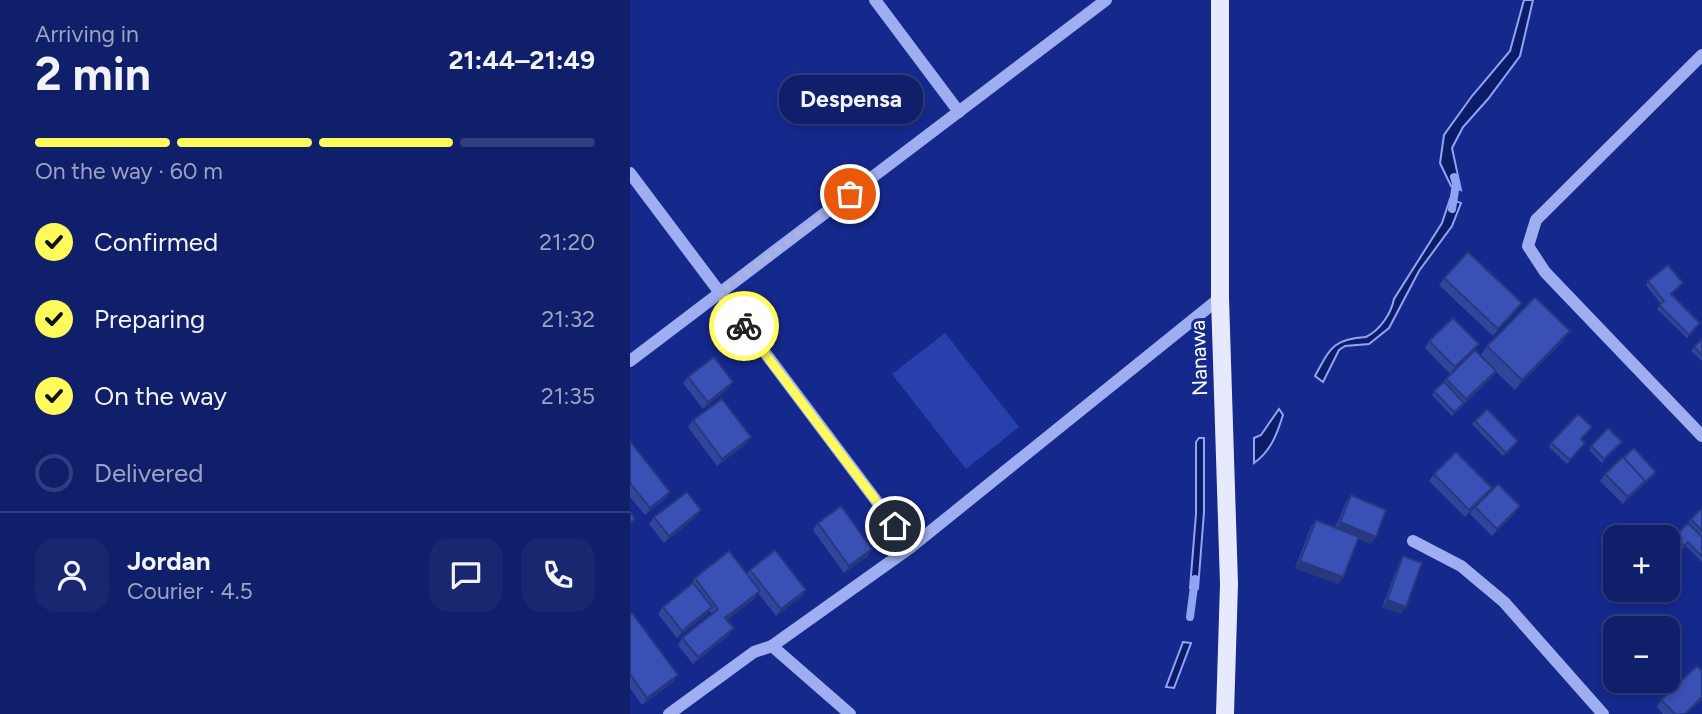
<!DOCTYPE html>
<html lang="en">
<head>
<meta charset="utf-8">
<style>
  :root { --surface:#101f6a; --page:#192770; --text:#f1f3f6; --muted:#9ca2c1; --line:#303d7e; --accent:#fffb5d }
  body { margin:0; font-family:Figtree,sans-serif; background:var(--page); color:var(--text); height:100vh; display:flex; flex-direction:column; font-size:26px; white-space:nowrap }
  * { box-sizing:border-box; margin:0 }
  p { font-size:23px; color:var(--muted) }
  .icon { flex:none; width:38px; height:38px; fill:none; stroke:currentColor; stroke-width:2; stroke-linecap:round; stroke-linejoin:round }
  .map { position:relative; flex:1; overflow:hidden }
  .side { display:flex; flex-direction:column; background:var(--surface); width:630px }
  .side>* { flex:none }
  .buttons { position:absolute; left:973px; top:525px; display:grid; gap:14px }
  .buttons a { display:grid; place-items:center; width:77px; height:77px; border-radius:14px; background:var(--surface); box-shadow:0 4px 10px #0003,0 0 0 2px var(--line); font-size:35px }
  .pin { position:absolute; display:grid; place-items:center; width:60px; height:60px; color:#fff; margin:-30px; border:4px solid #fff; border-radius:50%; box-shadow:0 2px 7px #0007 }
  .courier { position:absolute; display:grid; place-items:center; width:70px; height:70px; margin:-35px; border:5px solid #fffb5d; border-radius:50%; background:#fff; color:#222; box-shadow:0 2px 9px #0007 }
  .bubble { position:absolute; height:49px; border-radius:21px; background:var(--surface); box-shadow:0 4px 10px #0003,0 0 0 2px var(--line); font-size:23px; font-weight:700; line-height:49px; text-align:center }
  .summary em { font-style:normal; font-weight:700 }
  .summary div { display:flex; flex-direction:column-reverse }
  .summary { display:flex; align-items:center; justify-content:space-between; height:119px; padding:0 35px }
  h1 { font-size:46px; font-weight:700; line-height:52px }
  .bar { display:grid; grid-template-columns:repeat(4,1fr); gap:10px 7px; align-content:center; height:84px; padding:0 35px }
  .bar i { height:9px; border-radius:5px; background:var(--line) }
  .bar .selected { background:var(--accent) }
  .bar p { grid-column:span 4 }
  .line { display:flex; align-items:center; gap:18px; padding:0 35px; border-top:2px solid var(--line) }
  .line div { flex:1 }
  .round { display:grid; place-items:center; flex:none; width:74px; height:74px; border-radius:21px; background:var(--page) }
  ol { padding:0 35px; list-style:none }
  li { display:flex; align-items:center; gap:21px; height:77px }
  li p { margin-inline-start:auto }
  li .icon { padding:7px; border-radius:50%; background:var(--accent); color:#111; stroke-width:4 }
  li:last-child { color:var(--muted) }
  li i { width:38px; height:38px; border:4px solid var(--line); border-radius:50% }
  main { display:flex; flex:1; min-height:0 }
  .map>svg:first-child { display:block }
</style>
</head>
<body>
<main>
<section class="side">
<div class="summary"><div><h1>2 min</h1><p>Arriving in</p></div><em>21:44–21:49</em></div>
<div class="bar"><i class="selected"></i><i class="selected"></i><i class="selected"></i><i></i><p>On the way · 60 m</p></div>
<ol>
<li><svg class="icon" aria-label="check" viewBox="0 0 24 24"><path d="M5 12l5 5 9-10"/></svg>Confirmed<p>21:20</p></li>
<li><svg class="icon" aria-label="check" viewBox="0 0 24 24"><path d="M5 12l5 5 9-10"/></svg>Preparing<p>21:32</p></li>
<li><svg class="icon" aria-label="check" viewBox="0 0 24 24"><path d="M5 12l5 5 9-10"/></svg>On the way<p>21:35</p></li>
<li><i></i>Delivered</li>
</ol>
<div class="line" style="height:126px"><a class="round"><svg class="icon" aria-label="person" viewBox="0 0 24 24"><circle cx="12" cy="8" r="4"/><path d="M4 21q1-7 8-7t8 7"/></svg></a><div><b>Jordan</b><p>Courier · 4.5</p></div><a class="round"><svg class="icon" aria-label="chat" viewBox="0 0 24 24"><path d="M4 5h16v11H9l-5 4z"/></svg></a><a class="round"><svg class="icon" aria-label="phone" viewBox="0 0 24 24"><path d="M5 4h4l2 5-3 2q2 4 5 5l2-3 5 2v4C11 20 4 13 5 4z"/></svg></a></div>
</section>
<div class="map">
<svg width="1072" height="714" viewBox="0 0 1072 714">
  <rect width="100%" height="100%" fill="#15298d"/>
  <!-- pitch -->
  <polygon fill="#2740ac" points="315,333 389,427 336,469 262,374"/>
  <!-- water -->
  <g fill="#0d1c69" stroke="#90a4f3" stroke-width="2">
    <polygon points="894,0 903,0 890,56 858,99 833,127 822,148 831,190 821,186 810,163 814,135 842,96 880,51"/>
    <path d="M820 199 831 203 822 226 789 271 759 328 739 344 715 346 709 350 693 382 685 376C700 349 702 339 736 337 750 330 761 314 764 299L812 223Z"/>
    <path d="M649 409 653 415C647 434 641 451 624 463V438L631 435Z"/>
    <polygon points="569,438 574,438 574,512 568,589 560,588 566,514 566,442"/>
    <polygon points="553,642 561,643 544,688 536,687"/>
  </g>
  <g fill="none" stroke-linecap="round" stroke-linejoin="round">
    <!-- stream -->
    <g stroke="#90a4f3" stroke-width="8">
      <polyline points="822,209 826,184 824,177"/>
      <polyline points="560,617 565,579"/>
    </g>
    <!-- minor -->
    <g stroke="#9eaef0" stroke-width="12">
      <polyline points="245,0 329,112"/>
      <polyline points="1072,55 906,220 898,246 915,272 1072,436"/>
      <polyline points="0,173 281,547"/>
      <polyline points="0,361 476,0"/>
      <polyline points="783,541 831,566 874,602 973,714"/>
      <polyline points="142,646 220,714"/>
      <polyline points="39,714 124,652 142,646 281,547 590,298"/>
    </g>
    <!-- major -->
    <polyline stroke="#e7eaff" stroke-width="18" points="590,0 590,298 599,584 595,714"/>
  </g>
  <!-- wall -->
  <g fill="#31459b">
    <polygon points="814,278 892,303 887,310 863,336 809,285"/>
    <polygon points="1018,281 1053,283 1042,294 1070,323 1057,338 1027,309 1031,304 1016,285"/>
    <polygon points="1072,339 1072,361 1061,351"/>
    <polygon points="799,341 849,344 844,351 820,374 795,348"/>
    <polygon points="933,341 885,390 866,372 861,378 822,416 802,395 816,379 850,356 857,346"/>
    <polygon points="58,377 98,389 73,409 53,383"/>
    <polygon points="63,420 121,437 116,444 87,466 58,427"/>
    <polygon points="845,421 888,441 873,456 842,424"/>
    <polygon points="962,427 951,439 955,443 937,464 919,447 921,443"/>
    <polygon points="0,441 40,492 35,499 15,515 0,497"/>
    <polygon points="989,445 972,463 959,450 961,446"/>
    <polygon points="993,458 1026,472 993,504 970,481 975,474"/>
    <polygon points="804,474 862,488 857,495 835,517 799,481"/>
    <polygon points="721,495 741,544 729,539 713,577 708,584 665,568 681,527 686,520 705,528 716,502"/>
    <polygon points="890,506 885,513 862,536 840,514 845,507"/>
    <polygon points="1072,508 1072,562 1056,546 1052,549 1042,539"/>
    <polygon points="24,517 66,517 34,543 19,524"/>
    <polygon points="188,523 242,549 238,556 214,573 183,530"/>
    <polygon points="773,556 771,614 752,607 769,563"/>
    <polygon points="120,570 176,590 171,597 146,616 128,593 125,598 97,620 99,635 63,664 48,645 52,638 82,614 79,611 77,614 47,638 28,614 33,607 60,585 65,578 117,574"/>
    <polygon points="0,615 43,682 12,705 0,688"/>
    <polygon points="1031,700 1057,714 1033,714 1027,707"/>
  </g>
  <!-- shaded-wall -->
  <g fill="#28387e">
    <polygon points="892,303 887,310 863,336 868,329"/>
    <polygon points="940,331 933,341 885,390 892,380"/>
    <polygon points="849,344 844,351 820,374 825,367"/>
    <polygon points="866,371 861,378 832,406 836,399"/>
    <polygon points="103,382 98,389 73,409 78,402"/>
    <polygon points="121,437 116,444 87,466 92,459"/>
    <polygon points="1026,472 1024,476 993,504 998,497"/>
    <polygon points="862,488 857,495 835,517 839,510"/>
    <polygon points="40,492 35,499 15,515 20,508"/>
    <polygon points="890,506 885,513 862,536 867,529"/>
    <polygon points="71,510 66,517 34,543 39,536"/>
    <polygon points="710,522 746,537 741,544 705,529"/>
    <polygon points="242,549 238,556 214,573 219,566"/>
    <polygon points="670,561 713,577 708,584 665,568"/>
    <polygon points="176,590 171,597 146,616 151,609"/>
    <polygon points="130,591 125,598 90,625 95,618"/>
    <polygon points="757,600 776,607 771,614 752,607"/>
    <polygon points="82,607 77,614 47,638 52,631"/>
    <polygon points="104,628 99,635 63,664 68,657"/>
    <polygon points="48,675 43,682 12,705 17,698"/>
    <polygon points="1072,697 1072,700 1057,714 1055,714"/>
  </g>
  <!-- building -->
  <g fill="#3950b4" stroke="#28387e" stroke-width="2">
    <polygon points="838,252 892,303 868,329 814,278"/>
    <polygon points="1038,265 1053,283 1041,294 1070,323 1059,335 1029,305 1034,301 1018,281"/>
    <polygon points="905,297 940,331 892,380 857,346"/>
    <polygon points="823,318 849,344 825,367 799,341"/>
    <polygon points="1072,339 1072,355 1064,347"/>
    <polygon points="845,350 866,371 836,399 816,379"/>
    <polygon points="84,357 103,382 78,402 58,377"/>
    <polygon points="814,382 834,403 824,412 804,391"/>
    <polygon points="92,399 121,437 92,459 63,420"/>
    <polygon points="857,409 888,441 876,453 845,421"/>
    <polygon points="948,414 962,427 951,439 955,443 940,460 921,443"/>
    <polygon points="978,428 992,442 974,459 961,446"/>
    <polygon points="0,441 40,492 20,508 0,483"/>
    <polygon points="1004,448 1026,472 1013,484 1015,481 993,458"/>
    <polygon points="826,452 862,488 839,510 804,474"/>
    <polygon points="993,457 1015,481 998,497 975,474"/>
    <polygon points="868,484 890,506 867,529 845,507"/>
    <polygon points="57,492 71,510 39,536 24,517"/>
    <polygon points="721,495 756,510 746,537 710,522"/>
    <polygon points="211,506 242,549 219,566 188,523"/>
    <polygon points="1072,508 1072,531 1061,519"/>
    <polygon points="0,512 5,519 0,523"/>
    <polygon points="686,520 729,537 713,577 670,561"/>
    <polygon points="1058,523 1072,537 1072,557 1058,542 1054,546 1045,536"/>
    <polygon points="145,550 176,590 151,609 120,570"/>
    <polygon points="99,551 130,591 95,618 104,628 68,657 52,638 88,609 65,578"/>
    <polygon points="773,556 792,563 776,607 757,600"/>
    <polygon points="63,583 82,607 52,631 33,607"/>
    <polygon points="2,613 48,675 17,698 0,674 0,615"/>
    <polygon points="1067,666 1072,671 1072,697 1055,714 1045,714 1031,700"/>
  </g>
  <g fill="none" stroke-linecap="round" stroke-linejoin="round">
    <!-- done -->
    <polyline stroke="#adb4d7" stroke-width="7" stroke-dasharray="0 12.6" points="114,326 90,293 220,194"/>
    <!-- route -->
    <polyline stroke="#fffb5d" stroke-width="9" points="114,326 265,526"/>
  </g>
  <g text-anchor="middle" stroke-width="6" stroke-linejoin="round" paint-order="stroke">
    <!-- street labels -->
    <g font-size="21" fill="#fff" stroke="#15298d">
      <text transform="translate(569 358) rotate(-92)" y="7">Nanawa</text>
    </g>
  </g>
</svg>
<div class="buttons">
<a>+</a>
<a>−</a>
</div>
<div class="pin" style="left:220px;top:194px;background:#ea580c"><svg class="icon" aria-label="bag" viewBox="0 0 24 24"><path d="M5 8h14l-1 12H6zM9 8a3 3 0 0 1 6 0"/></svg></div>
<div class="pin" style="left:265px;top:526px;background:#1f2937"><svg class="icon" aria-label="home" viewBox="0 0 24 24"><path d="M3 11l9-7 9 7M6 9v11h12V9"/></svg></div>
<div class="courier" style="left:114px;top:326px"><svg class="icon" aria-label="bike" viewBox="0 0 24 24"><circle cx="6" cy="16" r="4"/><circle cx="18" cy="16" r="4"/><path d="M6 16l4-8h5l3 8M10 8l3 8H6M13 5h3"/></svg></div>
<div class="bubble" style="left:149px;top:75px;width:144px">Despensa</div>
</div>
</main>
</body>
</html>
